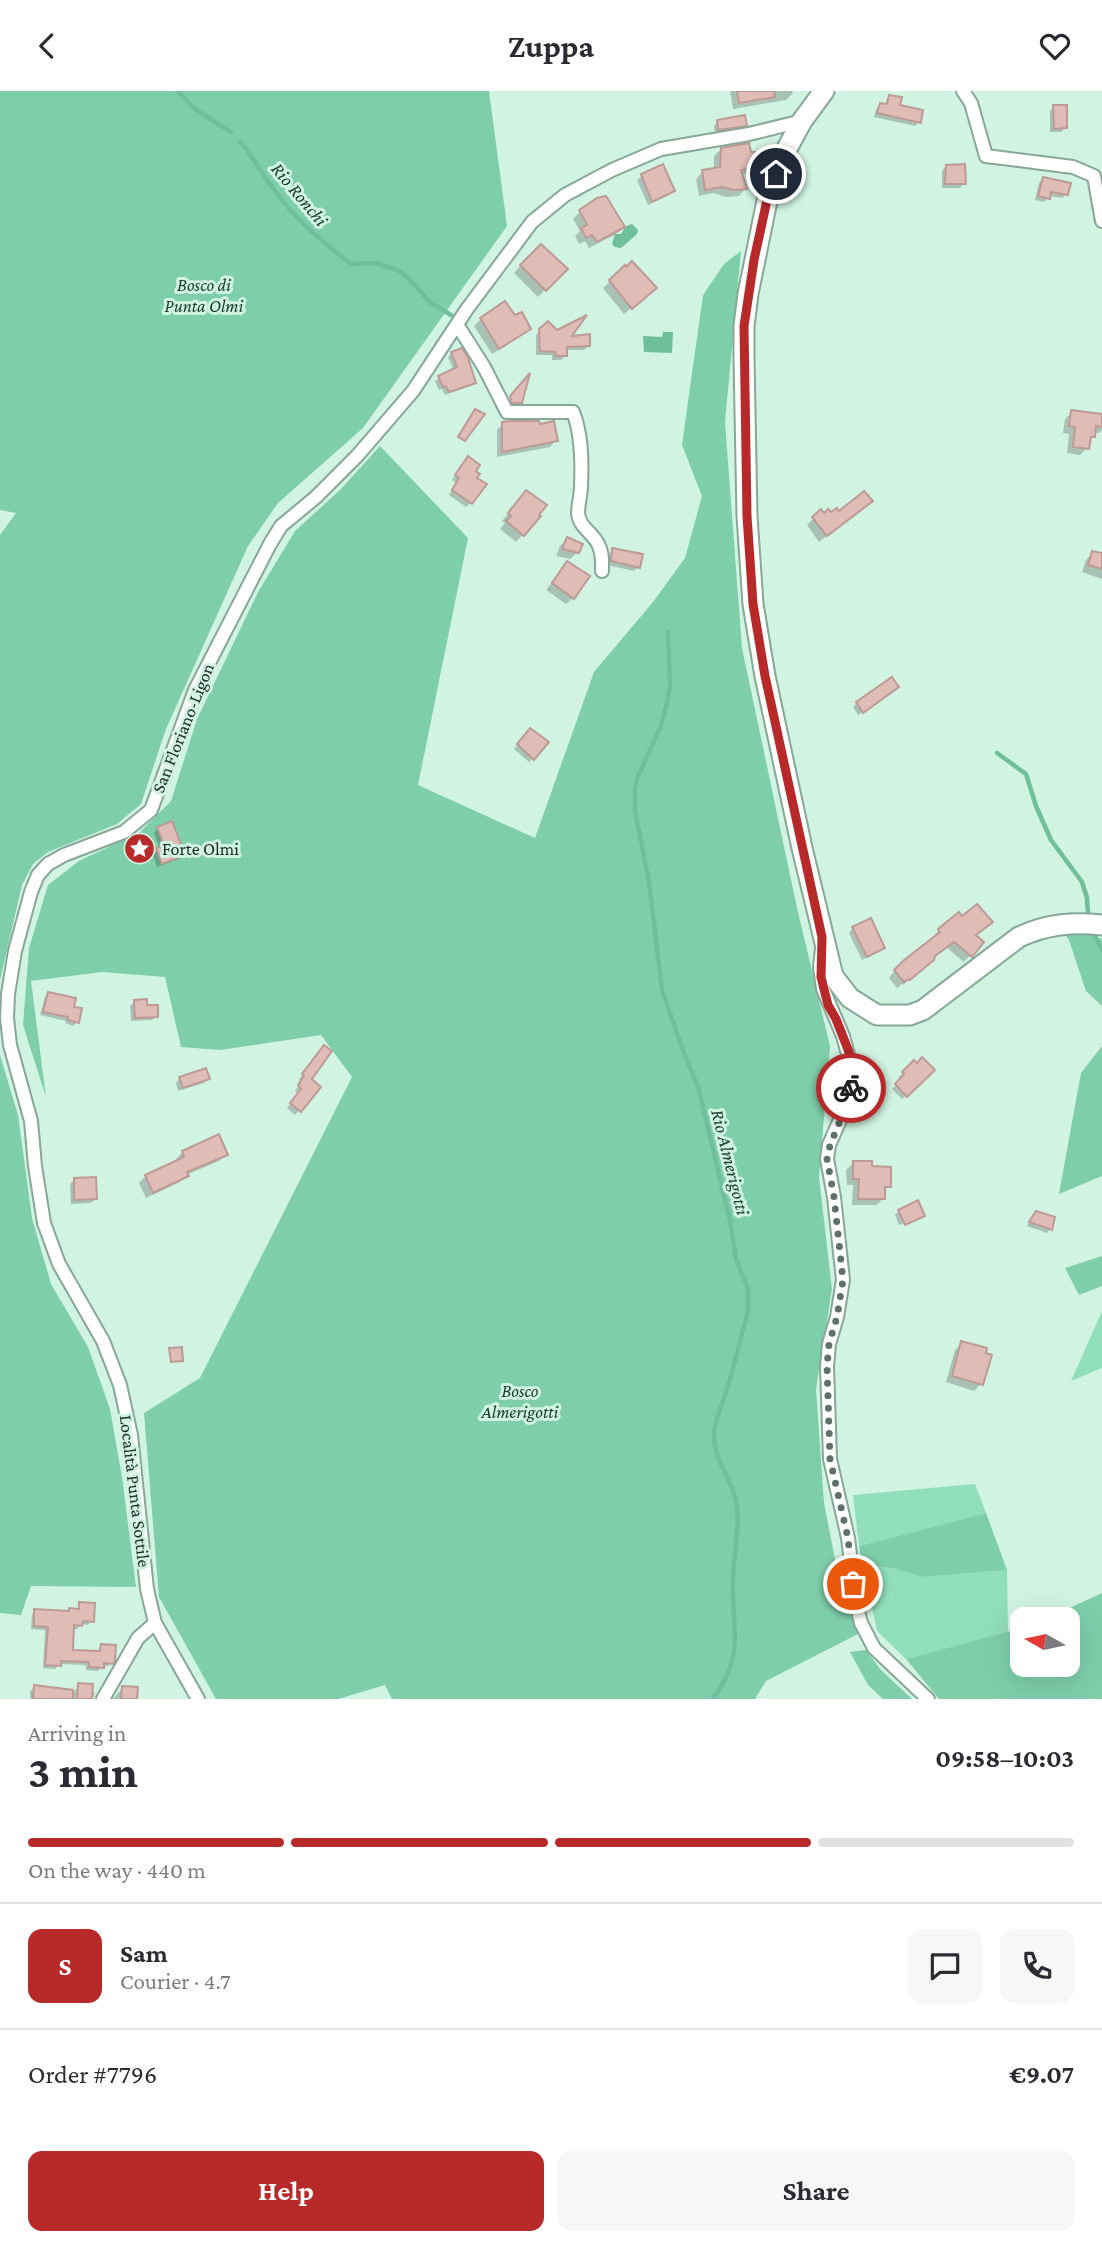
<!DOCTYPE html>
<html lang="en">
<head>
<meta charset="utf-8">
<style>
  :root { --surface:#fff; --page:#f7f7f7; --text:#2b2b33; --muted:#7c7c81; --line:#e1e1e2; --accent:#b82929 }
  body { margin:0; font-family:"Crimson Pro",serif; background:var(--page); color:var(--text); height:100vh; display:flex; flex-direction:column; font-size:26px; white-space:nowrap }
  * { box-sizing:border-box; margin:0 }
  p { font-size:23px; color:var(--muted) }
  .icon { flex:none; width:38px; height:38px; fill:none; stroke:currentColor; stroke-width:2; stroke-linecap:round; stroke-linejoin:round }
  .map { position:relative; height:1608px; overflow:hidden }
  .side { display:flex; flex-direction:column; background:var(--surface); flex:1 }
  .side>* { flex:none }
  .needle { width:46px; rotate:279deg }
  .buttons { position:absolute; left:1010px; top:1516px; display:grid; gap:14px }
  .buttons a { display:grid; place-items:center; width:70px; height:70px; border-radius:14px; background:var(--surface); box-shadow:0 7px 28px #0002; font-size:35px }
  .pin { position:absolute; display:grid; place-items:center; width:60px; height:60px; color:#fff; margin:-30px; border:4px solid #fff; border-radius:50%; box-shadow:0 2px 7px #0007 }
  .courier { position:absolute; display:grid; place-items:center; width:70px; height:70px; margin:-35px; border:5px solid #b82929; border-radius:50%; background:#fff; color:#222; box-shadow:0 2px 9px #0007 }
  .headline em { font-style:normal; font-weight:700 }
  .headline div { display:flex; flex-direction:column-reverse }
  .headline { display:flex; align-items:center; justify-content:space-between; height:119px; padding:0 28px }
  h1 { font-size:46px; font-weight:700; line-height:52px }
  .bar { display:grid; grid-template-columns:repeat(4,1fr); gap:10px 7px; align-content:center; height:84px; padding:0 28px }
  .bar i { height:9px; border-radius:5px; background:var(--line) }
  .bar .active { background:var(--accent) }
  .bar p { grid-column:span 4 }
  .line { display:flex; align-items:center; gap:18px; padding:0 28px; border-top:2px solid var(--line) }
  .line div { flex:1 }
  .round { display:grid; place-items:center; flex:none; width:74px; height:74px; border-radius:14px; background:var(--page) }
  .primary-button { display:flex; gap:14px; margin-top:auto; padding:14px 28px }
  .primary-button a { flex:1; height:80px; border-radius:14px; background:var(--accent); color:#fff; font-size:28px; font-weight:700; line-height:80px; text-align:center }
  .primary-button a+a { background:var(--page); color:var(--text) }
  header { display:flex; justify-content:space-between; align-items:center; height:91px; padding:0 28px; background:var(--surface); font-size:32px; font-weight:700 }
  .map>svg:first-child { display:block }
</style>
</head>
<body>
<header><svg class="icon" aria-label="back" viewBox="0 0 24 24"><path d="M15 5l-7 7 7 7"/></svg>Zuppa<svg class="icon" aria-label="heart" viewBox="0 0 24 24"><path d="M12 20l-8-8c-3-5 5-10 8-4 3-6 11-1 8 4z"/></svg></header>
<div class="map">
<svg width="1102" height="1608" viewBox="0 0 1102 1608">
  <rect width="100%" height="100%" fill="#d1f3e2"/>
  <!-- green -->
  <g fill="#91debb">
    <polygon points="1102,1220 1102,1277 1071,1290"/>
    <polygon points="975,1393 986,1422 859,1455 853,1404"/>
    <polygon points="862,1473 896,1478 922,1486 1007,1479 1008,1541 906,1568 877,1540"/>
  </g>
  <!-- forest -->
  <g fill="#7eceaa">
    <polygon points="0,0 489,0 507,135 363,337 278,412 248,455 166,638 141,713 117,733 48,761 33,773 22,794 0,889 0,444 16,422 0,419"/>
    <polygon points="741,160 725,331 742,557 797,817 830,955 819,1086 832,1198 816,1298 824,1412 842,1504 858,1543 766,1590 755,1608 392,1608 385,1594 338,1608 216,1608 159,1506 144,1322 200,1287 352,986 321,944 220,959 181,956 165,886 102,881 31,890 46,1006 23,934 29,857 48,794 79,770 140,741 171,710 197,628 258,501 295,440 341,398 380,355 468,447 418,694 535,747 594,581 653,511 685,467 702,405 682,354 703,204 724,173"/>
    <polygon points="1064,842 1088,843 1102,848 1102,915 1086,900 1069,849"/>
    <polygon points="1102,955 1102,1085 1059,1103 1081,982"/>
    <polygon points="0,964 18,1024 32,1127 51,1193 88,1256 110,1318 122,1386 136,1496 31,1495 21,1524 0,1522"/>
    <polygon points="1102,1165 1102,1195 1079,1204 1065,1177"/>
    <polygon points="986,1422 1007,1479 922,1486 896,1478 862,1473 859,1455"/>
    <polygon points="1102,1502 1102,1608 939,1608 906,1568 1022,1537 1022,1573 1068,1573 1068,1528 1046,1528"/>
    <polygon points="866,1559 880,1578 912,1608 883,1608 868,1594 850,1561"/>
  </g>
  <!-- water -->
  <g fill="#6fbf9b">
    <polygon points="632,133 638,139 637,143 621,157 615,156 612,153 615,143 621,143 626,135"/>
    <polygon points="663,241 673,241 672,262 644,261 643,245 662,246"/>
  </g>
  <!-- shadow -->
  <g fill="#0003">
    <polygon points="730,0 792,0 793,2 786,9 733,18"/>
    <polygon points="889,6 898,15 919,31 915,35 874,26 876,18 881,14 884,14"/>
    <polygon points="1054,16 1065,37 1061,41 1050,41 1050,20"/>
    <polygon points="718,31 745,34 740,38 715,43 714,35"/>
    <polygon points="721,58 755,75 748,82 741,84 745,98 739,105 726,106 713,102 699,105 696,88 703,81 714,79 714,65"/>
    <polygon points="946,75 964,93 960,97 942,97 942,80"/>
    <polygon points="642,85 673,100 669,104 648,114 637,89"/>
    <polygon points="1043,87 1067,103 1062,107 1049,105 1044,111 1035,109 1039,92"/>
    <polygon points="580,121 622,136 616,143 589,157 585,150 579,153 575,145 580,140 573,128"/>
    <polygon points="527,167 565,178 538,206 514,182"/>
    <polygon points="625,177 647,204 624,223 603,197"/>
    <polygon points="515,227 529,237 522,244 492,263 474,235 481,228"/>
    <polygon points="548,232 556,241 588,255 584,259 565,259 566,265 561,269 552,269 552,264 536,264 536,244"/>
    <polygon points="452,262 474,291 470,295 445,304 442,298 439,299 435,290 454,280 448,266"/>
    <polygon points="1072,321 1102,325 1102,339 1099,342 1094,342 1088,351 1087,357 1080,364 1067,362 1069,343 1063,342 1065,328"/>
    <polygon points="503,333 556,349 550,356 497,366 497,339"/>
    <polygon points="464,372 474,380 470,412 466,416 449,404 456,392 452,389"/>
    <polygon points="520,408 539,426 516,451 500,438 505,432 502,430"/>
    <polygon points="864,416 819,451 807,434 814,427"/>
    <polygon points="567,448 578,461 570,468 556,465 560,455"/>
    <polygon points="613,459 638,476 634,480 607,474 609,463"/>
    <polygon points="1093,462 1102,464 1102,488 1082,481 1086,469"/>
    <polygon points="567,472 573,507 566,513 546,499"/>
    <polygon points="893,600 858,624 853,616 857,612"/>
    <polygon points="526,643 533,667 529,671 514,658"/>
    <polygon points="158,737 183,764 179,768 157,776 153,763 160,758 154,742"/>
    <polygon points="962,827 974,845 970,864 964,871 946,856 903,894 902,893 897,897 889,887 896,878 934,848 933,846 939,839"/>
    <polygon points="853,837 883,857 862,869 849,842"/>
    <polygon points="48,903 72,917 77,931 73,935 65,932 66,930 40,924 45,906"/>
    <polygon points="134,911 146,916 157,925 152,929 131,930 130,915"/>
    <polygon points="320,961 310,988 319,996 295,1024 287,1017 298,1003 295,1000 301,991 299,988"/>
    <polygon points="914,972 932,979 902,1008 892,998 902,989 899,986"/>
    <polygon points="180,987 208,988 204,992 178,1000 176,992"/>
    <polygon points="183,1061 226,1063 219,1070 186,1084 180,1091 146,1107 139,1092 146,1085 177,1072 176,1068"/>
    <polygon points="853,1072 870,1077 889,1095 884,1101 883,1107 877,1114 852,1114 853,1094 847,1094 846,1079"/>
    <polygon points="74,1089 95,1108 91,1112 71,1113 70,1093"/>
    <polygon points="899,1120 920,1125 899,1134 895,1124"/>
    <polygon points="1032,1126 1050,1138 1047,1142 1027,1135"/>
    <polygon points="962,1252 981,1293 974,1300 946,1291 955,1259"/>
    <polygon points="80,1512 92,1530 88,1534 81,1533 77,1538 72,1538 71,1560 97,1562 101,1555 112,1571 108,1575 102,1575 98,1580 86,1579 86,1574 59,1573 55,1578 43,1577 45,1539 31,1538 32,1523 35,1520 67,1521 69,1519 76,1520"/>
    <polygon points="79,1594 95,1602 93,1608 30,1608 30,1600 35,1596 74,1601"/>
    <polygon points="123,1597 135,1608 113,1608"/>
  </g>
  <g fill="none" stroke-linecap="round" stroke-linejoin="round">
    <!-- stream -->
    <g stroke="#6fbf9b" stroke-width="4.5">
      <polyline points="178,0 196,19 231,41"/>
      <path d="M240 51C253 64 260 81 272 96 294 127 321 150 351 173L376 172 400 180 410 189 431 212 451 224"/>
      <path d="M668 541 670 595 667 612 661 635 638 685 635 698V720L649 791 662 899 681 954 699 999 730 1130 736 1168 748 1198V1220C741 1246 735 1272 727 1298 723 1312 714 1329 714 1344 713 1368 732 1388 736 1410 741 1435 734 1459 733 1485 730 1537 748 1559 713 1608"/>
      <polyline points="997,662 1026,683 1036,715 1051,749 1082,791 1087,807 1088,823"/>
      <polyline points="1093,842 1102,859"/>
    </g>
  </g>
  <!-- building -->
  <g fill="#e0bcb7" stroke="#bd9a96" stroke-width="2">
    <polygon points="737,0 774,0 775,6 739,12"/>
    <polygon points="889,4 902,6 900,14 923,19 921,32 877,22 880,12 887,13"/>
    <polygon points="1053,14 1067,14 1067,37 1054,38"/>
    <polygon points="745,24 747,35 718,39 717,29"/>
    <polygon points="749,52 751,61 755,61 757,76 741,79 747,98 734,99 721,96 705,99 702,79 720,76 721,57"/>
    <polygon points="663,73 675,100 652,111 641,83"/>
    <polygon points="965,73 966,93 945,93 946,74"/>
    <polygon points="1043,86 1071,92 1068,104 1051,101 1050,108 1038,105"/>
    <polygon points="606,105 625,136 597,151 592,144 586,147 581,137 587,134 579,119 597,107"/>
    <polygon points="541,153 568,178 546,200 520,174"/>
    <polygon points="632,170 657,197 632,218 609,189 625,174 626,176"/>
    <polygon points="505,210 515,224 522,221 531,238 499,258 480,227"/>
    <polygon points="587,224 572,245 590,243 590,255 567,256 567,265 556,265 555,261 540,260 539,238 548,230 557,239"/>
    <polygon points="462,257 468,267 476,292 449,301 446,295 443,296 438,285 457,276 451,261"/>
    <polygon points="530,282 522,312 512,312 510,305"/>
    <polygon points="475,318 485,323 465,350 458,346"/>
    <polygon points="1071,319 1102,323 1102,336 1096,335 1095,346 1091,346 1089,358 1073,356 1075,336 1069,335"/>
    <polygon points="510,330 539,330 540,333 554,330 558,350 502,361 502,331"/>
    <polygon points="468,365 480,374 476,380 480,383 477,387 487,393 472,413 452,399 459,387 455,384"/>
    <polygon points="526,399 547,414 539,424 541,425 524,445 506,430 511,425 508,422"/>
    <polygon points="864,400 873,410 827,445 812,426 821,418 824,422 828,418 831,421 837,417 839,420"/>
    <polygon points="567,446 583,453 579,462 562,458"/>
    <polygon points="612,457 643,463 640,477 611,470"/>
    <polygon points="1092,460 1102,462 1102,478 1088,474"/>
    <polygon points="567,470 590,485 574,508 552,492"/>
    <polygon points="892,586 899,596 863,622 856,611"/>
    <polygon points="530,637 549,651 534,669 517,653"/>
    <polygon points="172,730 185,764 162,773 156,757 164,754 157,736"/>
    <polygon points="977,813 993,831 976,844 984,851 972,866 954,851 935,865 934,869 910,889 909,888 904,891 894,879 903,870 940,841 938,838 959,821 962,825"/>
    <polygon points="871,827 885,857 867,866 852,836"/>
    <polygon points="48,901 76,907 74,916 82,917 79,932 68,929 68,926 43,921"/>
    <polygon points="147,908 147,914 158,914 158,926 135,927 134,909"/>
    <polygon points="324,954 332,960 312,988 321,996 301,1021 290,1012 301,998 298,994 304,985 302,983"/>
    <polygon points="922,966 935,979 907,1006 895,993 904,983 902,981 914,969 917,972"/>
    <polygon points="206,977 210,988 183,997 179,986"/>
    <polygon points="219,1043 228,1064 187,1081 189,1085 153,1102 145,1084 184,1066 182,1060"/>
    <polygon points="853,1070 872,1070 872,1075 891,1076 891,1096 885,1096 885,1108 858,1108 859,1088 853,1088"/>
    <polygon points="96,1086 97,1108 74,1109 74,1087"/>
    <polygon points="918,1109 925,1125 905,1134 898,1119"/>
    <polygon points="1036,1120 1055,1126 1052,1139 1029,1131"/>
    <polygon points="961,1250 987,1257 986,1262 992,1264 983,1294 952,1285"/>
    <polygon points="182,1256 183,1270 171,1271 169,1257"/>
    <polygon points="79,1511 95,1512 94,1531 83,1530 82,1535 74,1534 73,1559 100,1560 101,1553 116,1554 115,1570 113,1573 104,1572 104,1577 89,1576 89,1571 61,1570 61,1575 45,1574 48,1536 34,1535 34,1518 69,1520 69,1517 79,1518"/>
    <polygon points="78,1592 93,1593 92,1608 77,1608"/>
    <polygon points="34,1594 73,1599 73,1608 33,1608"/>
    <polygon points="122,1595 138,1596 137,1608 121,1608"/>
  </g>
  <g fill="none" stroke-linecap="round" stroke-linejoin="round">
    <defs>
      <g id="street">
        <polyline points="963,0 971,12 986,65 1073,76 1094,85 1102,130"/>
        <path d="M458 235 484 276 507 321H573C582 343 582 371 581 395 581 404 578 414 578 422 579 436 593 442 598 453 603 462 602 471 602 480"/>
        <polyline points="822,857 820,876 823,898 843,945 852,978 850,1006 829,1054 827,1068 834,1106 843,1189 837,1226 829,1253 827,1275 830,1368 848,1447 856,1513 861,1532 874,1557 928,1608"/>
        <polyline points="103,1608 138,1547 155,1532"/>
        <polyline points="198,1608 155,1532 147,1498 131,1344 120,1294 103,1250 59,1173 44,1132 35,1075 31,1030 10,954 7,927 8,903 15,860 31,801 38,784 48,773 64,764 124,741 151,719 195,599 270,453 281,435 316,406 357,365 413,300 467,218 532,131 565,104 612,79 661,58 749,43 802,30"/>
      </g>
      <path id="secondary" d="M824 0 802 30 783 65 769 100 748 203 744 235V267L747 425 753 513 765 585 802 757 833 885 850 907 877 924H910L923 919 1019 846C1047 833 1072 831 1102 834"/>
    </defs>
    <!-- street casing -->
    <use href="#street" stroke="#87a797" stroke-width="16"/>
    <!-- secondary casing -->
    <use href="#secondary" stroke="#87a797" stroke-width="23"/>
    <!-- street -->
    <use href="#street" stroke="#fff" stroke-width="12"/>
    <!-- secondary -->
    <use href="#secondary" stroke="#fff" stroke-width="19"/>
  </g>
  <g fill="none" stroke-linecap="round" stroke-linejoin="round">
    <!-- done -->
    <polyline stroke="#5e7268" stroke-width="7" stroke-dasharray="0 12.6" points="851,997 850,1006 830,1054 827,1068 834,1106 843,1189 837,1226 829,1253 827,1275 830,1368 848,1447 853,1493"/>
    <!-- route -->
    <polyline stroke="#b82929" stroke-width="9" points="776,83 769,100 754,169 744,235 747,425 753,513 765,585 822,846 821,886 828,914 836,928 849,961 852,978 851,997"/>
  </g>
  <!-- icons -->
  <defs>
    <symbol id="sight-disc" viewBox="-11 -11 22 22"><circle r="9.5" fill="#b82929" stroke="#d1f3e2"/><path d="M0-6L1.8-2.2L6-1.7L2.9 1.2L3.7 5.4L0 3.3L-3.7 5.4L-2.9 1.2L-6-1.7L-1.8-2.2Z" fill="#fff"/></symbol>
  </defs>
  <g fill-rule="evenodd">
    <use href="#sight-disc" x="122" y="740" width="35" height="35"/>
  </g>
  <g text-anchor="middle" stroke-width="6" stroke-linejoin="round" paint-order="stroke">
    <!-- park labels -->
    <g font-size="18" font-style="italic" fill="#163a2b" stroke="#d1f3e2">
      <text x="204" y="200">Bosco di<tspan x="204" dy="21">Punta Olmi</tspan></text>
      <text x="520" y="1306">Bosco<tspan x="520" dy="21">Almerigotti</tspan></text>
    </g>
    <!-- street labels -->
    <g font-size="18" fill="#202d27" stroke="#d1f3e2">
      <text transform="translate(183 637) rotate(-68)" y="6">San Floriano-Ligon</text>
      <text transform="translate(135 1400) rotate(83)" y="6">Località Punta Sottile</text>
    </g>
    <!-- poi labels -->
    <g font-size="18" fill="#202d27" stroke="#d1f3e2" text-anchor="start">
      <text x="162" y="764">Forte Olmi</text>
    </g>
    <!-- water labels -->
    <g font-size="19" font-style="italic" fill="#193d2e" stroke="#d1f3e2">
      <text transform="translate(300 103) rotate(50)" y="7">Rio Ronchi</text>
      <text transform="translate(731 1071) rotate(76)" y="7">Rio Almerigotti</text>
    </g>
  </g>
</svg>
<div class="buttons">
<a><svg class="needle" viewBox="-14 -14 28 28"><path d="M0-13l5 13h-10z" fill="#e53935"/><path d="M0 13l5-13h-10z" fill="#7c7c81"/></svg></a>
</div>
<div class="pin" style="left:853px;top:1493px;background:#ea580c"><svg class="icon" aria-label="bag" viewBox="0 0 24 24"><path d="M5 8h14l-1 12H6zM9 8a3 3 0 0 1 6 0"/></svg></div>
<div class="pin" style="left:776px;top:83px;background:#1f2937"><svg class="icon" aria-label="home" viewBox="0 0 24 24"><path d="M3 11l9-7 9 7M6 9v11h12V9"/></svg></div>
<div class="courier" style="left:851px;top:997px"><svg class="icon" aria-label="bike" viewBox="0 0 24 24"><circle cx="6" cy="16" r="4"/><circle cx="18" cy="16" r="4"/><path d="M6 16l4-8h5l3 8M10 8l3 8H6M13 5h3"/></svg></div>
</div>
<section class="side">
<div class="headline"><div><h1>3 min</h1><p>Arriving in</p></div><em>09:58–10:03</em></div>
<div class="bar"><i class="active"></i><i class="active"></i><i class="active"></i><i></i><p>On the way · 440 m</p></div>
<div class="line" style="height:126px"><b class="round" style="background:var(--accent);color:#fff">S</b><div><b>Sam</b><p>Courier · 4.7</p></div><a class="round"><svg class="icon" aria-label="chat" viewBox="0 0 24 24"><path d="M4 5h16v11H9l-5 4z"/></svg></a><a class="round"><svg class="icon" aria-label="phone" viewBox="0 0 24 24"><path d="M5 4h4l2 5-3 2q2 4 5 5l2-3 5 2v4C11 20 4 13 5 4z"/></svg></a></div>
<div class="line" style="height:91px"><div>Order #7796</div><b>€9.07</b></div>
<div class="primary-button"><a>Help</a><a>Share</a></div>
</section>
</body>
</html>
